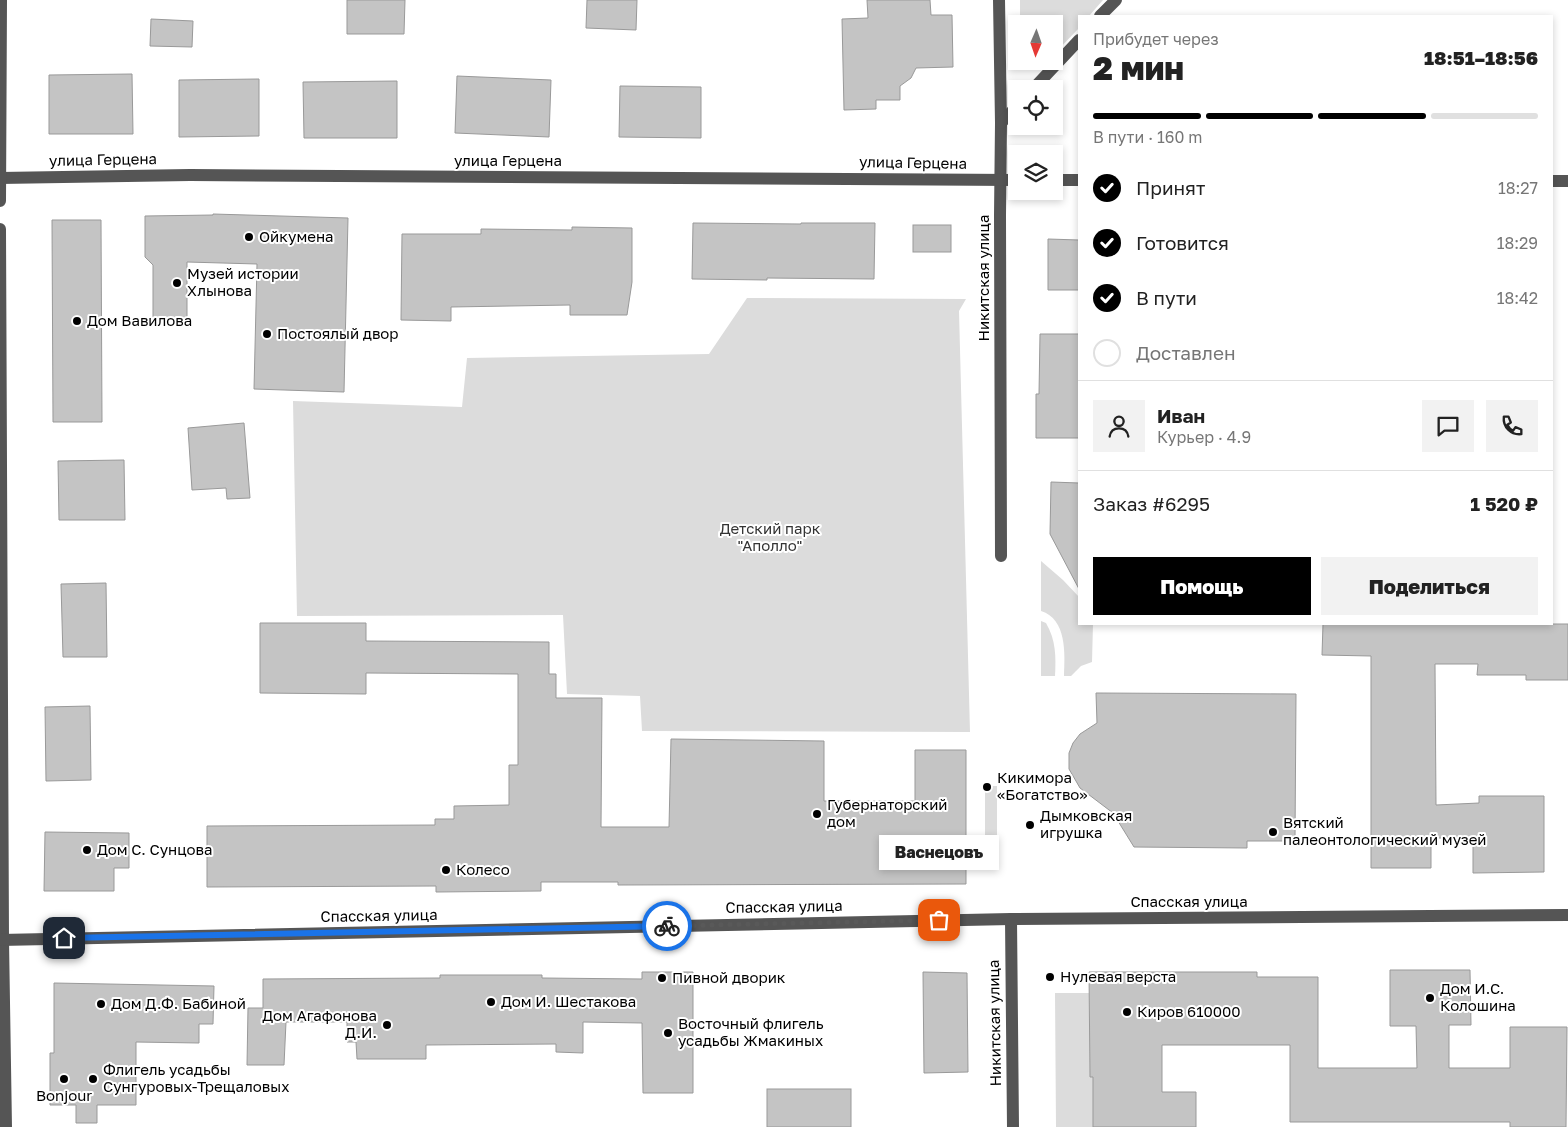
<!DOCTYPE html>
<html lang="ru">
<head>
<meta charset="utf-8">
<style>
  :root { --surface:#fff; --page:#f2f2f2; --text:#222; --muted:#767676; --line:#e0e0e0; --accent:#000 }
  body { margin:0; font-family:"Golos Text",sans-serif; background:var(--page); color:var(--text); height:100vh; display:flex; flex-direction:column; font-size:19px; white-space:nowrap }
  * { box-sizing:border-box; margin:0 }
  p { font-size:16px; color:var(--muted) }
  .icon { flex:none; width:28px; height:28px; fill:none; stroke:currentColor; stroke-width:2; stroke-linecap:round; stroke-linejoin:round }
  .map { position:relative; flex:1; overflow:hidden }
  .details { position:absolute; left:1078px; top:15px; width:475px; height:610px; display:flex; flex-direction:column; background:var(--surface); border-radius:0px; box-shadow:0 2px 8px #0003 }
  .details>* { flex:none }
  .needle { width:32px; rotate:182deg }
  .buttons { position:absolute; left:1008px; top:15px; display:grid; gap:10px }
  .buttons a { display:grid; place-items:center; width:55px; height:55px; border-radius:0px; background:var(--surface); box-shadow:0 2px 8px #0003; font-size:25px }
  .pin { position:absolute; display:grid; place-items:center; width:42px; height:42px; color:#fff; margin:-21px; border-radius:10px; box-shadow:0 2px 8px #0006 }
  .courier { position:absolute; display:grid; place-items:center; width:50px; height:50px; margin:-25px; border:4px solid #1a73e8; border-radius:50%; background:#fff; color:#222; box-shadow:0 1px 6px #0007 }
  .bubble { position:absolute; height:35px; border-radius:0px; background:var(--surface); box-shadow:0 2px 8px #0003; font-size:16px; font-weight:800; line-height:35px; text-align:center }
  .headline em { font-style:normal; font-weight:800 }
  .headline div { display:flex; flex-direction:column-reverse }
  .headline { display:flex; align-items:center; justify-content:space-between; height:85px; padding:0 15px }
  h1 { font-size:32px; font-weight:800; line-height:38px }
  .bar { display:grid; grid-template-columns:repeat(4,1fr); gap:8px 5px; align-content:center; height:60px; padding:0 15px }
  .bar i { height:6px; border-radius:4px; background:var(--line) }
  .bar .on { background:var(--accent) }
  .bar p { grid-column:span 4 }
  .line { display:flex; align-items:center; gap:12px; padding:0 15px; border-top:1px solid var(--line) }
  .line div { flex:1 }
  .round { display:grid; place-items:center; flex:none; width:52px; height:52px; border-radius:0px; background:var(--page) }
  ol { padding:0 15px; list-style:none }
  li { display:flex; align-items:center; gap:15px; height:55px }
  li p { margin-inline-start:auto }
  li .icon { padding:5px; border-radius:50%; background:var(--accent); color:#fff; stroke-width:4 }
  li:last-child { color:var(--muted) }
  li i { width:28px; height:28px; border:2px solid var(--line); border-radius:50% }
  .cta { display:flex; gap:10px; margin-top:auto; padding:10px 15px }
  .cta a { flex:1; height:58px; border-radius:0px; background:var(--accent); color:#fff; font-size:20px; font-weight:800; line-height:58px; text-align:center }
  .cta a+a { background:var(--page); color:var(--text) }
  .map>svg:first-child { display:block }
</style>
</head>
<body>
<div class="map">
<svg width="1568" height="1127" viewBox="0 0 1568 1127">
  <rect width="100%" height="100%" fill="#fff"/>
  <!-- green -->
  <g fill="#dcdcdc">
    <polygon points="1020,0 1103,0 1089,16 1079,16 1079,28 1054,54 1054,24 1020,24"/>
    <polygon points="747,298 966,299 959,311 970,732 642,731 640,696 567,694 563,615 297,616 293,401 462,407 467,358 709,354"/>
    <path d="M1041 561 1063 580 1079 597V624H1093L1092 662 1081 666 1071 676H1064C1065 654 1067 619 1041 611Z"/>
    <path d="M1041 621 1046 623C1056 640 1056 657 1055 676H1041Z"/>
    <rect x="985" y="786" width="12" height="65"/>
    <polygon points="1055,993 1089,993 1090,1076 1093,1077 1093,1127 1056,1127"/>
  </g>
  <!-- building -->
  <g fill="#c4c4c4" stroke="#999">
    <polygon points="347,0 405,0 404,34 347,34"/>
    <polygon points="587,0 637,0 636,30 586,28"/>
    <polygon points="867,0 930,0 931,15 952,15 953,67 916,68 911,78 900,86 900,100 876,100 876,109 844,110 842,19 868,18"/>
    <polygon points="151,19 193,21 192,47 150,46"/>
    <polygon points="132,74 133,134 49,134 49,75"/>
    <polygon points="457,76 551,80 549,137 455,133"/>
    <polygon points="259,79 259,136 179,137 179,80"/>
    <polygon points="397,81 397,138 304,138 303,82"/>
    <polygon points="620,86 701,87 701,138 619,137"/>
    <polygon points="213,214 348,218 344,392 254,389 257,264 187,262 187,318 153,318 153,265 145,257 145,216 213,215"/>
    <polygon points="52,220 101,220 102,422 53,422"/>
    <polygon points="693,223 801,224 801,223 875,223 874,279 767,278 767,280 692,279"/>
    <rect x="913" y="225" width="38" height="27"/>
    <polygon points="572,227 632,228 632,282 627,315 570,315 570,305 451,307 451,321 401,320 402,234 481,234 481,229 572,230"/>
    <polygon points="1048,239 1079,240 1079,290 1048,290"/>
    <polygon points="1040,334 1079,334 1079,438 1036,438 1036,394 1039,394"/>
    <polygon points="244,423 250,498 227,499 226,488 192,490 188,428"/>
    <polygon points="124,460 125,520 59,520 58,461"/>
    <polygon points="1051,482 1079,483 1079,589 1050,534"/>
    <polygon points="106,583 107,657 63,657 61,584"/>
    <polygon points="260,623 366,623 366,641 549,642 549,674 556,674 556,698 602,698 601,827 669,827 671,739 824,741 824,801 915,801 915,750 966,750 966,884 618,885 618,882 541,882 541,891 436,892 436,886 207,887 207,826 435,825 435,819 454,819 454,806 509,805 509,765 518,765 518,674 366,673 366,694 260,693"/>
    <polygon points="1323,624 1568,624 1568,680 1526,680 1526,675 1477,675 1478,664 1435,664 1436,805 1479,803 1479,796 1544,796 1544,872 1473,873 1473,838 1431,838 1431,868 1371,868 1371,656 1322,655"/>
    <polygon points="1096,693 1296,694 1295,841 1247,841 1247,848 1134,847 1113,813 1080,788 1069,769 1069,753 1073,743 1080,734 1097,723"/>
    <polygon points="90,706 91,780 46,781 45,707"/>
    <polygon points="45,832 129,833 129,868 114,868 114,891 44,891"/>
    <polygon points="1390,970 1470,970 1471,1025 1449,1025 1449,1068 1510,1068 1510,1027 1567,1027 1566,1127 1510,1127 1510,1122 1290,1122 1290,1045 1162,1045 1162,1092 1196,1092 1196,1127 1093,1127 1093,1077 1090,1077 1089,972 1257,972 1257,977 1318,977 1318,1068 1417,1068 1416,1026 1390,1026"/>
    <polygon points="642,972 693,972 693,1093 643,1093 642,1023 583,1022 583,1053 556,1052 556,1044 426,1045 426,1059 357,1059 356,1042 347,1042 347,1022 286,1022 284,1065 247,1065 248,1008 263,1008 263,979 440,978 440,975 542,975 542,978 642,979"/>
    <polygon points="923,972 967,973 968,1072 924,1073"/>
    <polygon points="54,983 214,986 213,1024 199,1024 199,1043 136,1042 136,1105 97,1105 97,1123 76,1123 76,1105 50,1105 50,1053 54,1053"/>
    <rect x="767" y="1089" width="84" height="38"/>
  </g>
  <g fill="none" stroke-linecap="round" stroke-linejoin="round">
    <!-- minor -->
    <g stroke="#555" stroke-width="12">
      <polyline points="999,0 1001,123 1000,215 1001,556"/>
      <polyline points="1100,16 1116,0"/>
      <polyline points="1033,89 1079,40"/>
      <polyline points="1001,123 1016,107"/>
      <polyline points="0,178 190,175 1016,180"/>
      <polyline points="1054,180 1079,180"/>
      <polyline points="1551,181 1568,181"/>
      <polyline points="0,201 1,0"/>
      <polyline points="0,229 3,940 6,1127"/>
      <polyline points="1011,919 1013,1127"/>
      <polyline points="0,940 1011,919 1568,915"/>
    </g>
  </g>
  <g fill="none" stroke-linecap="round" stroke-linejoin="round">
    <!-- done -->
    <polyline stroke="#595959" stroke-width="5" stroke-dasharray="0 9" points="667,926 939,920"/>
    <!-- route -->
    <polyline stroke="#1a73e8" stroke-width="6" points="64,938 667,926"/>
  </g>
  <!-- markers -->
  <g fill="#000" stroke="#fff" stroke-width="2">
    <circle cx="249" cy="237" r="5"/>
    <circle cx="177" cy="283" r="5"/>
    <circle cx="77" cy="321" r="5"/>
    <circle cx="267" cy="334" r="5"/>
    <circle cx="987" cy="787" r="5"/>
    <circle cx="817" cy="814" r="5"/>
    <circle cx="1030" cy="825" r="5"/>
    <circle cx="1273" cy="832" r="5"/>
    <circle cx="87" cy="850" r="5"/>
    <circle cx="446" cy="870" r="5"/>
    <circle cx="1050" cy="977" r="5"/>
    <circle cx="662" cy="978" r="5"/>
    <circle cx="1430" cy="998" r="5"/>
    <circle cx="491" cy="1002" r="5"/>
    <circle cx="101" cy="1004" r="5"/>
    <circle cx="1127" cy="1012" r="5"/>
    <circle cx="387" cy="1025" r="5"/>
    <circle cx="668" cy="1033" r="5"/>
    <circle cx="64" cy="1079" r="5"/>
    <circle cx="93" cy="1079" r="5"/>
  </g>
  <g text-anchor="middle" stroke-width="4" stroke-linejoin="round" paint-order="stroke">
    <!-- street labels -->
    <g font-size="15" fill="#000" stroke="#fff">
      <text transform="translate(103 160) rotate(-1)" y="5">улица Герцена</text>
      <text x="508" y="166">улица Герцена</text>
      <text transform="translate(913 163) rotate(1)" y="5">улица Герцена</text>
      <text transform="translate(984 278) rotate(-90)" y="5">Никитская улица</text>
      <text x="1189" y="907">Спасская улица</text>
      <text transform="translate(784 907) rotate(-1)" y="5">Спасская улица</text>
      <text transform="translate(379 916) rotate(-1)" y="5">Спасская улица</text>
      <text transform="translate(995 1023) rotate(-91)" y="5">Никитская улица</text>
    </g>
    <!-- poi labels -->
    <g font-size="15" fill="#000" stroke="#fff" text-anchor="start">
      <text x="259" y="242">Ойкумена</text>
      <text x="187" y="279">Музей истории<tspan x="187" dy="17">Хлынова</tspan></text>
      <text x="87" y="326">Дом Вавилова</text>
      <text x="277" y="339">Постоялый двор</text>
      <text x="997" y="783">Кикимора<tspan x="997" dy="17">«Богатство»</tspan></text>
      <text x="827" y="810">Губернаторский<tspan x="827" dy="17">дом</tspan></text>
      <text x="1040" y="821">Дымковская<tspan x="1040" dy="17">игрушка</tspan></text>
      <text x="1283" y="828">Вятский<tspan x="1283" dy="17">палеонтологический музей</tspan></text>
      <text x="97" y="855">Дом С. Сунцова</text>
      <text x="456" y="875">Колесо</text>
      <text x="1060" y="982">Нулевая верста</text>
      <text x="672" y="983">Пивной дворик</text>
      <text x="1440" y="994">Дом И.С.<tspan x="1440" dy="17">Колошина</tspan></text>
      <text x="501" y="1007">Дом И. Шестакова</text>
      <text x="111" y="1009">Дом Д.Ф. Бабиной</text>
      <text x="1137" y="1017">Киров 610000</text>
      <text x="377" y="1021" text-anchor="end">Дом Агафонова<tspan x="377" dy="17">Д.И.</tspan></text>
      <text x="678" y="1029">Восточный флигель<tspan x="678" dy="17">усадьбы Жмакиных</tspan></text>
      <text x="103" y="1075">Флигель усадьбы<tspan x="103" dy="17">Сунгуровых-Трещаловых</tspan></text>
      <text x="64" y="1101" text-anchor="middle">Bonjour</text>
    </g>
    <!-- park labels -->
    <g font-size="15" fill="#333" stroke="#fff">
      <text x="770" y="534">Детский парк<tspan x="770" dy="17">"Аполло"</tspan></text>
    </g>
  </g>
</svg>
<div class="buttons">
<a><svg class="needle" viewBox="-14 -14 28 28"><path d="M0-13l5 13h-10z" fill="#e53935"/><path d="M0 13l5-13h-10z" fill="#767676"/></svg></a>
<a><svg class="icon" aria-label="locate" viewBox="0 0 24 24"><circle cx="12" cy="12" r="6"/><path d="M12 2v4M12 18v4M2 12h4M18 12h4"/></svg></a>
<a><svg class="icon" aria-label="layers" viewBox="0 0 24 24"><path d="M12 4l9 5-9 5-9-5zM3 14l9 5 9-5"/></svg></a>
</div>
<div class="pin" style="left:939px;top:920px;background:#ea580c"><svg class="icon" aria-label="bag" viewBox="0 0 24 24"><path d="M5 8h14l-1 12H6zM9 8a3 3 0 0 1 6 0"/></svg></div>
<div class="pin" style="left:64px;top:938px;background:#1f2937"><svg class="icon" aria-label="home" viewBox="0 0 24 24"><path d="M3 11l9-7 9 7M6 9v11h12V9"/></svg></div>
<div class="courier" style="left:667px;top:926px"><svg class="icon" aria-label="bike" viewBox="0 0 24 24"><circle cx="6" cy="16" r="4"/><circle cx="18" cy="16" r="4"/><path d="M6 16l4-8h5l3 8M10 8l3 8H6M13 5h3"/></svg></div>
<div class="bubble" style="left:879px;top:835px;width:120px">Васнецовъ</div>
<section class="details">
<div class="headline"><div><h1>2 мин</h1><p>Прибудет через</p></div><em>18:51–18:56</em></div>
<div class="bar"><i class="on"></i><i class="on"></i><i class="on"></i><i></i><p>В пути · 160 m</p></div>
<ol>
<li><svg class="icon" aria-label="check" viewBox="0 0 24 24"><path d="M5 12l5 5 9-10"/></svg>Принят<p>18:27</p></li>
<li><svg class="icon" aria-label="check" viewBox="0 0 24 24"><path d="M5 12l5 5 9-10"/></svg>Готовится<p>18:29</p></li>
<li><svg class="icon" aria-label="check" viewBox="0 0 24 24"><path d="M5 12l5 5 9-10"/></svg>В пути<p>18:42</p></li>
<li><i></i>Доставлен</li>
</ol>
<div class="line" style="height:90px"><a class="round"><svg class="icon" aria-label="person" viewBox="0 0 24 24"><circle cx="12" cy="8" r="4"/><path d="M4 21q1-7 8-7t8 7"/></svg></a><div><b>Иван</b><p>Курьер · 4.9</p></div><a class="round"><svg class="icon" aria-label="chat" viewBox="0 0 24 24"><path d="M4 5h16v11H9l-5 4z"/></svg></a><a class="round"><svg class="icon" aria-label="phone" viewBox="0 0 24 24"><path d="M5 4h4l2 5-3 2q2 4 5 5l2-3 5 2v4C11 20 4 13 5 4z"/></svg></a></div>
<div class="line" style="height:65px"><div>Заказ #6295</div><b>1 520 ₽</b></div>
<div class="cta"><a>Помощь</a><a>Поделиться</a></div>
</section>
</div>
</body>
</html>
